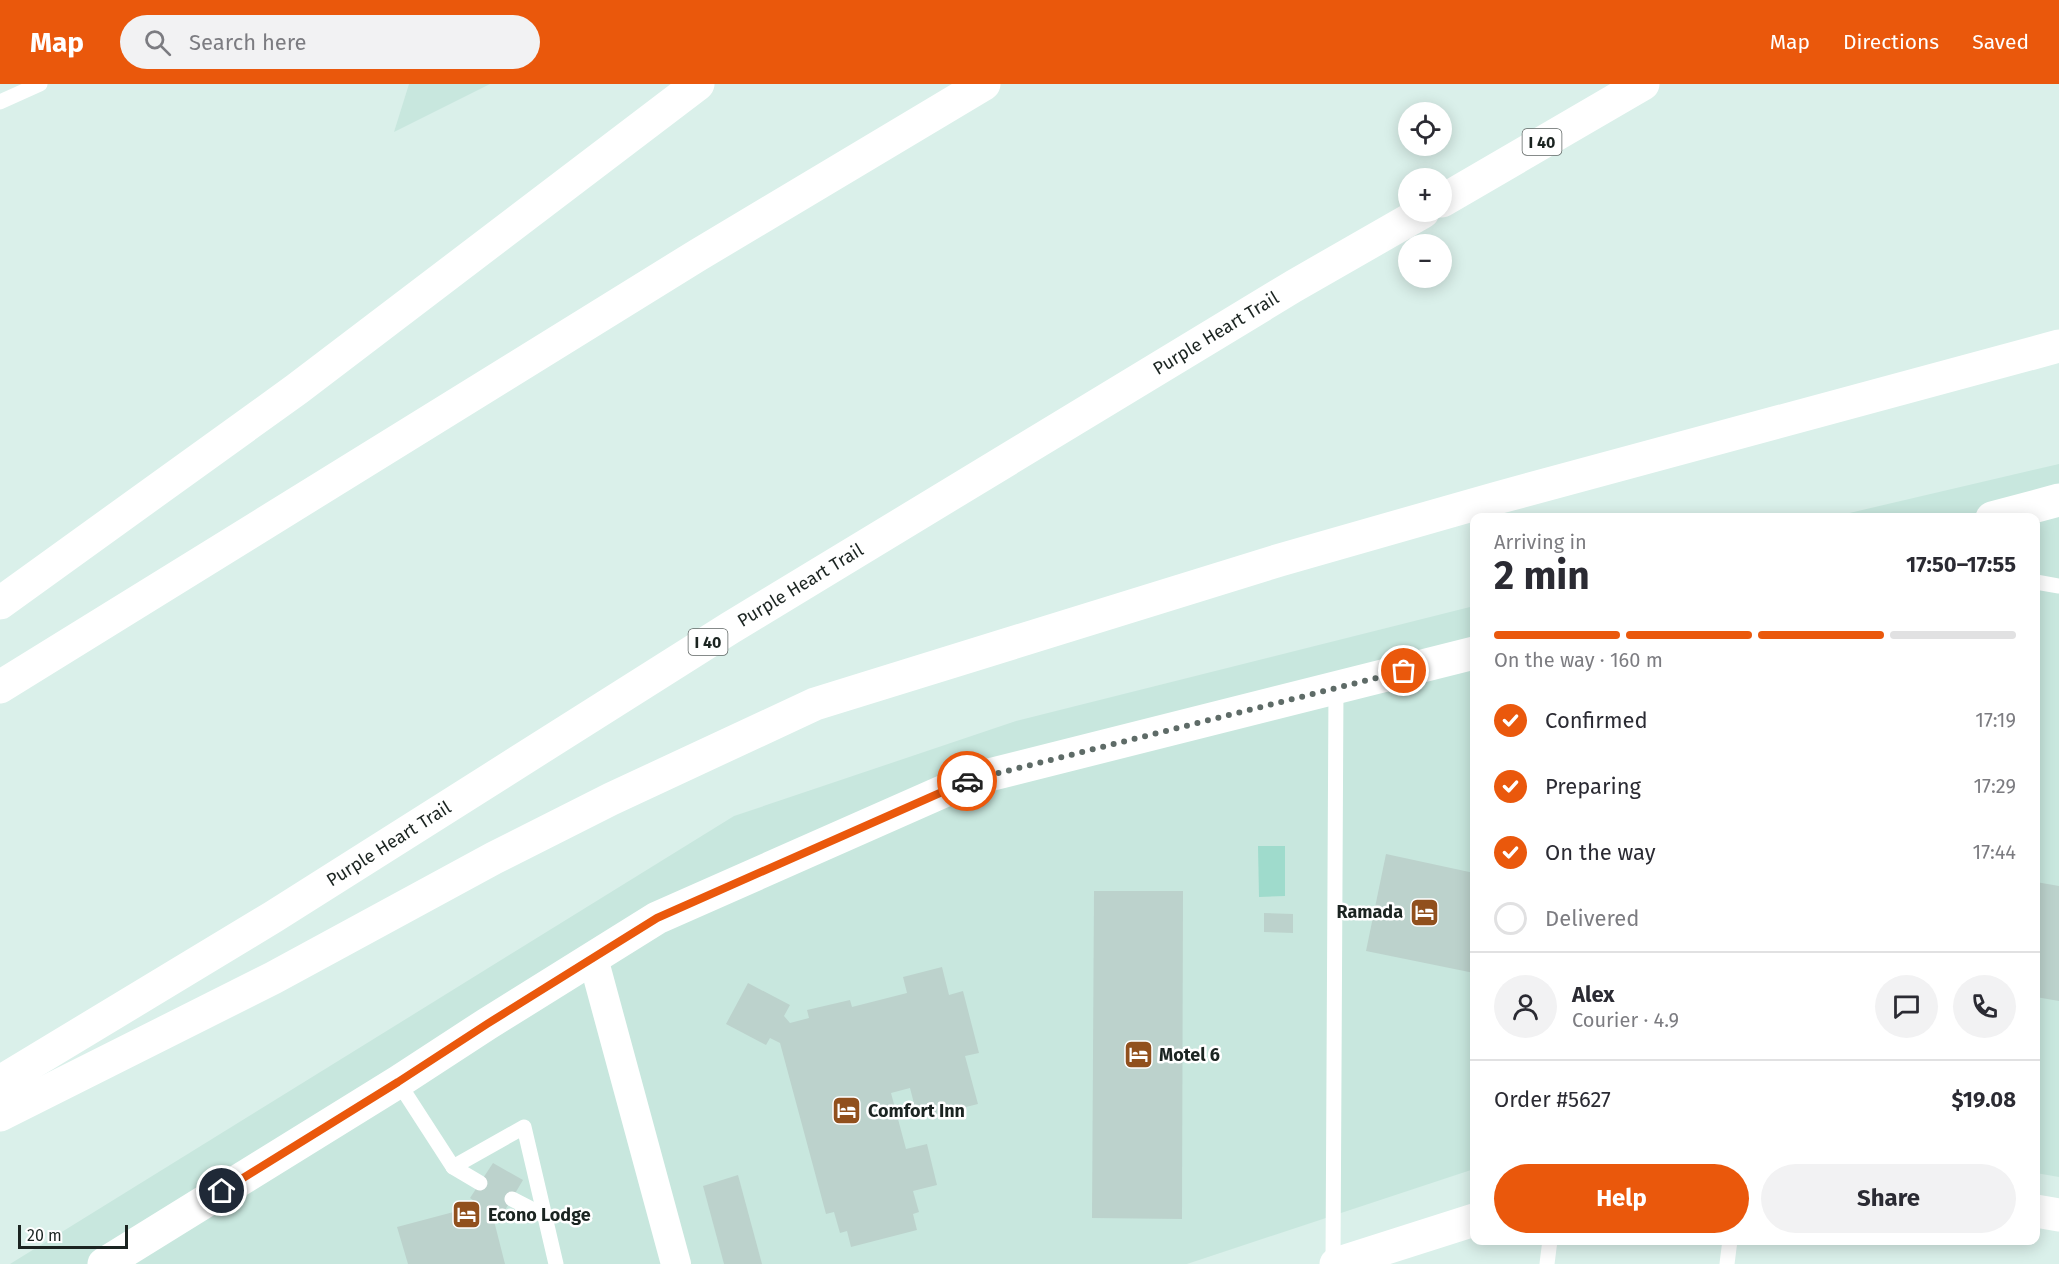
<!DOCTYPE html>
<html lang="en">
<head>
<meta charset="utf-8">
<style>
  :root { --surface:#fff; --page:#f2f2f3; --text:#2b2b33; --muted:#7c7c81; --line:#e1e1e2; --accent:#ea580c }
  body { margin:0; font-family:"Fira Sans",sans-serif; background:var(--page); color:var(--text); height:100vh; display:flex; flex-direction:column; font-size:22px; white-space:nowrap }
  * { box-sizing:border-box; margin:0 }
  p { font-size:20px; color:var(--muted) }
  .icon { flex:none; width:33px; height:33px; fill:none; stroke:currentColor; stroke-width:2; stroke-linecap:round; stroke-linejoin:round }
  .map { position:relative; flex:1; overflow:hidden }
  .panel { position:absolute; left:1470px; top:429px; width:570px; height:732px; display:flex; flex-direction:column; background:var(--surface); border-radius:12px; box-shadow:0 3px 15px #0003 }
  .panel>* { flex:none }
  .tools { position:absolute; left:1398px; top:18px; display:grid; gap:12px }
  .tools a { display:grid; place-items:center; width:54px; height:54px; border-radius:50%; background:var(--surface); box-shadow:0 3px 15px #0003; font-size:30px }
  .scale { position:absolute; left:18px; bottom:15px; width:110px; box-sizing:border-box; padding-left:6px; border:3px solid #1b2421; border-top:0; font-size:16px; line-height:21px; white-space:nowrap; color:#1b2421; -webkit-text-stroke:4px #fff; paint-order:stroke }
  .pin { position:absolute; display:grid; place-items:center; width:51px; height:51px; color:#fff; margin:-26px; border:3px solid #fff; border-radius:50%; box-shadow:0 2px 6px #0007 }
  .courier { position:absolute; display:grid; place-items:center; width:60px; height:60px; margin:-30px; border:4px solid #ea580c; border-radius:50%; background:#fff; color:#222; box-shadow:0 2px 8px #0007 }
  .headline em { font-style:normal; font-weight:700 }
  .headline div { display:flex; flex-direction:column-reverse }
  .headline { display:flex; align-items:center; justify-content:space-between; height:102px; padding:0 24px }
  h1 { font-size:39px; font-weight:700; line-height:45px }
  .bar { display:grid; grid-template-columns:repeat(4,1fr); gap:9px 6px; align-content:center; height:72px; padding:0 24px }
  .bar i { height:8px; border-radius:4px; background:var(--line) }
  .bar .current { background:var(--accent) }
  .bar p { grid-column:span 4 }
  .line { display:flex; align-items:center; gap:15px; padding:0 24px; border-top:2px solid var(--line) }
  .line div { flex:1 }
  .round { display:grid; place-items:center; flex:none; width:63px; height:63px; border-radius:32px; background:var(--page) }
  ol { padding:0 24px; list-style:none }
  li { display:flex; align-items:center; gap:18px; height:66px }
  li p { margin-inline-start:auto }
  li .icon { padding:6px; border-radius:50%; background:var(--accent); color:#fff; stroke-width:4 }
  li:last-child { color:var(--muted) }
  li i { width:33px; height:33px; border:3px solid var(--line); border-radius:50% }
  .action { display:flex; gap:12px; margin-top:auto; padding:12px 24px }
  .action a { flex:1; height:69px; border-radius:36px; background:var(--accent); color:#fff; font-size:24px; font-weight:700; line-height:69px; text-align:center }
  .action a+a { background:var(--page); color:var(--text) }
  header { display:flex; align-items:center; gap:36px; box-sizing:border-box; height:84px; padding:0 30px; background:var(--accent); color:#fff }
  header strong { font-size:28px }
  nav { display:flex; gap:33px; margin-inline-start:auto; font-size:21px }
  .search { width:420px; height:54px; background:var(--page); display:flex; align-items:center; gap:15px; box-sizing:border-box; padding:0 21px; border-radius:33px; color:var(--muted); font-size:22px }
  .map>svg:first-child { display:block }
</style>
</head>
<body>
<header>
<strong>Map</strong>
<div class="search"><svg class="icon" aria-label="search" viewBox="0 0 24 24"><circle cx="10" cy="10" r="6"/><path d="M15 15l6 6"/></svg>Search here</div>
<nav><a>Map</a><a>Directions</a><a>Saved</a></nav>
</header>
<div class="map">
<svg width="2059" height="1180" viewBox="0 0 2059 1180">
  <rect width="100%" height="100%" fill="#daf0ea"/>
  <!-- built -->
  <g fill="#c8e7de">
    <polygon points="409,0 490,0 394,48"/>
    <polygon points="2059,380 2059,1093 2036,1089 2036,434 1828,434"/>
    <polygon points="1474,522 1474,1085 1187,1180 10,1180 734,732 1016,637"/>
  </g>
  <!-- water -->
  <polygon fill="#9fdbcc" points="1258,762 1285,762 1285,812 1259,813"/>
  <!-- building -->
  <g fill="#bcd2cc">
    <polygon points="1386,770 1474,789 1474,889 1366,867"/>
    <polygon points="2036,798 2059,802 2059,917 2036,913"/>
    <polygon points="1094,807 1183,807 1182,1135 1092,1134"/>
    <polygon points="1264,829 1293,830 1293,849 1264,848"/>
    <polygon points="942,883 949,911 963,907 979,969 965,972 978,1020 918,1035 910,1004 891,1009 906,1065 927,1060 937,1101 913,1107 919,1128 913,1130 917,1146 851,1163 847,1147 840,1149 834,1128 826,1130 780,959 770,954 766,961 726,940 748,899 790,921 784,932 790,939 809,934 807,926 850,916 852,923 907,909 903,893"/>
    <polygon points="493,1079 523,1096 501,1133 492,1129 505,1180 408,1180 397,1143 480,1121 470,1114"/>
    <polygon points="738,1091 762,1180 724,1180 703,1102"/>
  </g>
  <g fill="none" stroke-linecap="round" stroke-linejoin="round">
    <!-- service -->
    <g stroke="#fff" stroke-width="15">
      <polyline points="0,18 40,0"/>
      <polyline points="2036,498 2059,502"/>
      <polyline points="398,998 453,1083 480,1099"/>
      <polyline points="453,1083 524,1043 556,1180"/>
      <polyline points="512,1115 545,1132"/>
      <polyline points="1333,1180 1336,604"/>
      <polyline points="1547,1180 1550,1156"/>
      <polyline points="1727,1180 1730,1156"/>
    </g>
    <!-- minor -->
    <polyline stroke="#fff" stroke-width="30" points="593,874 676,1180"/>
    <!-- tertiary -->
    <g stroke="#fff" stroke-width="33">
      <polyline points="1992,434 2059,416"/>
      <polyline points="2036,1127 2059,1131"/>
      <polyline points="104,1180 398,998 487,940 657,834 969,696 1474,569"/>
      <polyline points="1336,1180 1474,1136"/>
    </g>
    <!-- motorway -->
    <g stroke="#fff" stroke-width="33">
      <polyline points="1442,117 1643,0"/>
      <polyline points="0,519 297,305 698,0"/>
      <polyline points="0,603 698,171 984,0"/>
      <path id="s1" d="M0 998 273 833 730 544 1294 202 1423 128"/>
      <polyline points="0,1031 273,894 494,774 611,715 815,620 1280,476 1497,414 2059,262"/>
    </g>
  </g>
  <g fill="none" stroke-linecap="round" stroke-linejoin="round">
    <!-- done -->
    <polyline stroke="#5e6b67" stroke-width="6" stroke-dasharray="0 10.8" points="967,697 1404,587"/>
    <!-- route -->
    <polyline stroke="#ea580c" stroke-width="8" points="222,1107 398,998 487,940 657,834 967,697"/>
  </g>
  <!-- icons -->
  <defs>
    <symbol id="hotel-square" viewBox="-11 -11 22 22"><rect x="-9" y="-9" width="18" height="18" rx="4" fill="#91501d" stroke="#fff"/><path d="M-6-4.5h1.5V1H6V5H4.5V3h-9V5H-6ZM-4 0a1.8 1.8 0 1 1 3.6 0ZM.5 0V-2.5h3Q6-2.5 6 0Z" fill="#fff"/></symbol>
  </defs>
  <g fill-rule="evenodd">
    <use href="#hotel-square" x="1408" y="812" width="33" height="33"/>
    <use href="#hotel-square" x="1122" y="954" width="33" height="33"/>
    <use href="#hotel-square" x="830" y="1010" width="33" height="33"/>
    <use href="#hotel-square" x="450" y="1114" width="33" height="33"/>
  </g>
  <g text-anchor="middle" stroke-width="5" stroke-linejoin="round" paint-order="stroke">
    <!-- shield labels -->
    <g fill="#fff" stroke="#5f6664" stroke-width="1.5">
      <rect x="1522.5" y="45" width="39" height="26" rx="4.5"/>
      <rect x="688.5" y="545" width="39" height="26" rx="4.5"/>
    </g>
    <g font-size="16" font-weight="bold" fill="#1b2421">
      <text x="1542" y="64">I 40</text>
      <text x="708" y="564">I 40</text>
    </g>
    <!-- street labels -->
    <g font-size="18" fill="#1b2421" stroke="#fff">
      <text dy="6" stroke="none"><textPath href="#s1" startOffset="1428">Purple Heart Trail</textPath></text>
      <text dy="6" stroke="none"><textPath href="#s1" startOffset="942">Purple Heart Trail</textPath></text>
      <text dy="6" stroke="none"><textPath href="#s1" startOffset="456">Purple Heart Trail</textPath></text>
    </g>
    <!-- poi labels -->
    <g font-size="18" font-weight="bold" fill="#1b2421" stroke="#fff" text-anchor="start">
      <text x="1403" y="834" text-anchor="end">Ramada</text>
      <text x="1159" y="977">Motel 6</text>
      <text x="868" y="1033">Comfort Inn</text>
      <text x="488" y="1137">Econo Lodge</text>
    </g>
  </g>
</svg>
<div class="tools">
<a><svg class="icon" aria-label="locate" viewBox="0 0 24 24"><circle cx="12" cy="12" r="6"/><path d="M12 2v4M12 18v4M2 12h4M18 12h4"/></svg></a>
<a>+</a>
<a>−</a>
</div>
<div class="scale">20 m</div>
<div class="pin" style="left:1404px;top:587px;background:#ea580c"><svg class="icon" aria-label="bag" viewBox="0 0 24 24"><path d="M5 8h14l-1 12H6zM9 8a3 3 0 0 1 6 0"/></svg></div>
<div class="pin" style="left:222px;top:1107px;background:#1f2937"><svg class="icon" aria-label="home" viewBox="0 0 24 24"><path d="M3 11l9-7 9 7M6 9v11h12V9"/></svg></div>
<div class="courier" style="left:967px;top:697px"><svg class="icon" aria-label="car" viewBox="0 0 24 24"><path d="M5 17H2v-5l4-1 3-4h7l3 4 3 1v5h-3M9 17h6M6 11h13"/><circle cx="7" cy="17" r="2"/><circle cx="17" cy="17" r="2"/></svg></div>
<section class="panel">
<div class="headline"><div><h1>2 min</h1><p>Arriving in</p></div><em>17:50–17:55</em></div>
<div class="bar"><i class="current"></i><i class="current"></i><i class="current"></i><i></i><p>On the way · 160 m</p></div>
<ol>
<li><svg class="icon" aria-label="check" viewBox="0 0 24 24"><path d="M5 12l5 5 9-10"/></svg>Confirmed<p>17:19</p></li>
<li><svg class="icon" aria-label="check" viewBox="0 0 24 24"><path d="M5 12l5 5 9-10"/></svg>Preparing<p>17:29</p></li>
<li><svg class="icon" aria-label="check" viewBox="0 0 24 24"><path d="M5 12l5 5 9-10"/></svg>On the way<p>17:44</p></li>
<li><i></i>Delivered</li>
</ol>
<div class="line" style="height:108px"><a class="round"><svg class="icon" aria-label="person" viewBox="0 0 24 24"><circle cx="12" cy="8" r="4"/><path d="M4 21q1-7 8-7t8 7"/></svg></a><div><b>Alex</b><p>Courier · 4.9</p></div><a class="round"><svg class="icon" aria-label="chat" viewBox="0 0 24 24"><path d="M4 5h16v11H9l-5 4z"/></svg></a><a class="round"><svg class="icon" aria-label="phone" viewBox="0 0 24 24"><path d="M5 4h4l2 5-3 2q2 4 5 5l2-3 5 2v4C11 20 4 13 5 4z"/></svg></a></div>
<div class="line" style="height:78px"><div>Order #5627</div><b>$19.08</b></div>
<div class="action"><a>Help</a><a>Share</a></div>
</section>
</div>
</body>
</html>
